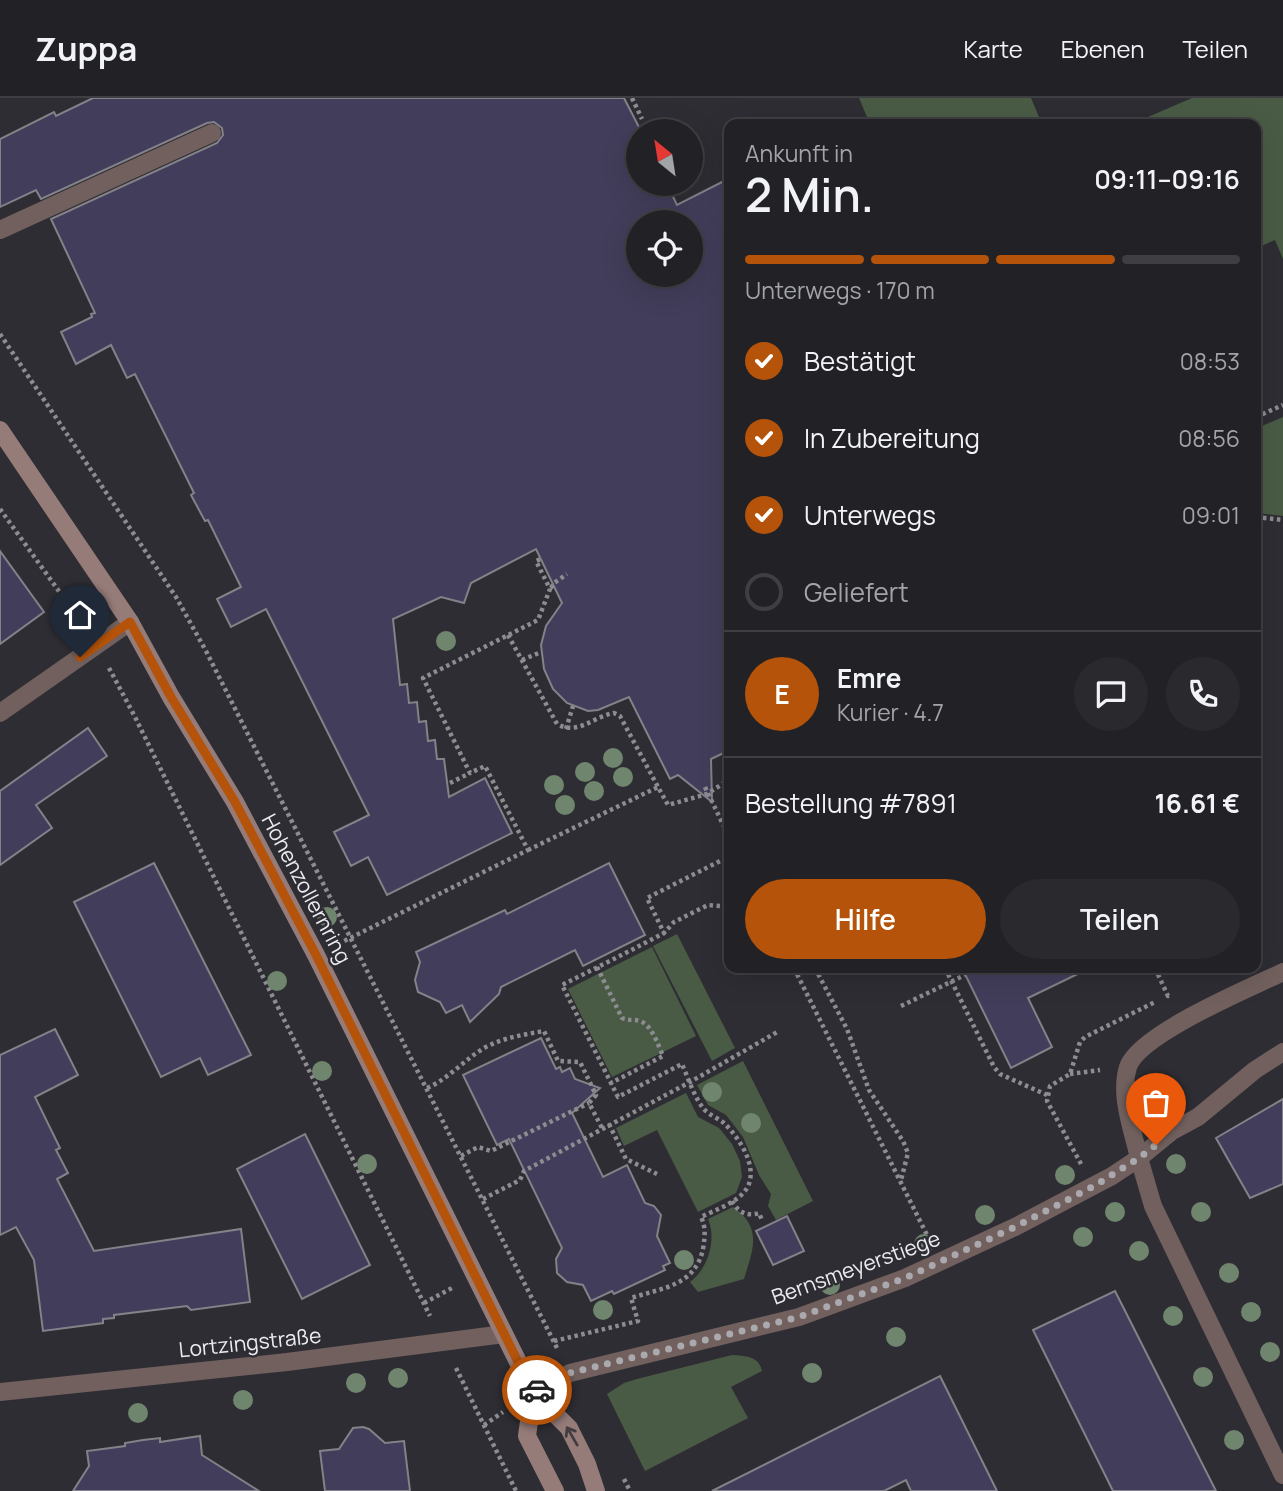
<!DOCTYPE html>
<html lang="de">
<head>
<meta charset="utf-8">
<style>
  :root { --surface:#222226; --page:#2a2a2e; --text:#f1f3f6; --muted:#a2a4a7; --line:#3f3f43; --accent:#b45309 }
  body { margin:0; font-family:Manrope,sans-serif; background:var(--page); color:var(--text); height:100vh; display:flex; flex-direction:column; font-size:26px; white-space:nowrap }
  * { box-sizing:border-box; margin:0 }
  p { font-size:23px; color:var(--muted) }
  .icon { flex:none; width:38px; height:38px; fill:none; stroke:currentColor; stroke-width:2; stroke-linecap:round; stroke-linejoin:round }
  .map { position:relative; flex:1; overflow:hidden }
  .sheet { position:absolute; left:724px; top:21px; width:537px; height:854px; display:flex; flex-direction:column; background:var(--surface); border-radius:14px; box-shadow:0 7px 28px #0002,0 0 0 2px var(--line) }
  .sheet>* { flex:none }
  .needle { width:46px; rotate:330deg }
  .tools { position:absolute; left:626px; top:21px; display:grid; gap:14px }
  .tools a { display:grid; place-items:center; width:77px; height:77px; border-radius:50%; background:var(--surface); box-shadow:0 7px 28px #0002,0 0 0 2px var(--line); font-size:35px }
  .pin { position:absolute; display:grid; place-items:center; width:60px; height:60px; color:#fff; margin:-72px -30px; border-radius:50% 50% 50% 0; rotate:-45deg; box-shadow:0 0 7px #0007 }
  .pin .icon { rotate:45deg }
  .courier { position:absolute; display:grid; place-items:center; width:70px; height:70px; margin:-35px; border:5px solid #b45309; border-radius:50%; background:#fff; color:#222; box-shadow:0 2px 9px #0007 }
  .summary em { font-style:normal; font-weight:600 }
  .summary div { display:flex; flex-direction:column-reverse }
  .summary { display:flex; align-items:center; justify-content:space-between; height:119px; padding:0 21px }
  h1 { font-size:46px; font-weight:600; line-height:52px }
  .bar { display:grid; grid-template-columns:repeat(4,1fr); gap:10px 7px; align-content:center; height:84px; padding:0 21px }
  .bar i { height:9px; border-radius:5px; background:var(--line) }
  .bar .active { background:var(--accent) }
  .bar p { grid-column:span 4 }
  .line { display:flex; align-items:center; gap:18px; padding:0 21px; border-top:2px solid var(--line) }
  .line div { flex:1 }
  .round { display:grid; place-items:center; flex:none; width:74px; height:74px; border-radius:37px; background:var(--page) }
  ol { padding:0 21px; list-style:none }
  li { display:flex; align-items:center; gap:21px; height:77px }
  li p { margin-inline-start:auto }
  li .icon { padding:7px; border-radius:50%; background:var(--accent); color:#fff; stroke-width:4 }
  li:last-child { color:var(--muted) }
  li i { width:38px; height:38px; border:4px solid var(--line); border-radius:50% }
  .cta { display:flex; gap:14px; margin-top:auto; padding:14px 21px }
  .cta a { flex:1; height:80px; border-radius:42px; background:var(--accent); color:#fff; font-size:28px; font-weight:600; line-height:80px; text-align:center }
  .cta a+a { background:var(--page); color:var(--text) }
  header { display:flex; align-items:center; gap:42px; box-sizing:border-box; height:98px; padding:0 35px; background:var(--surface); border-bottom:2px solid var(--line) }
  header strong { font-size:33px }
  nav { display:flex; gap:38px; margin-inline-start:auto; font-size:24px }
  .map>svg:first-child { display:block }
</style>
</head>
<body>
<header>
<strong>Zuppa</strong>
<nav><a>Karte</a><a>Ebenen</a><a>Teilen</a></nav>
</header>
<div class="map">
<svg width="1283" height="1393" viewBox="0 0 1283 1393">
  <rect width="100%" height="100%" fill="#2e2d33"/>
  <!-- green -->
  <g fill="#495b45">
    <polygon points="859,0 1031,0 1042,26 870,26"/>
    <polygon points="1192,0 1283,0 1283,161 1275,142 1257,150 1256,26 1142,26 1141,22"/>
    <polygon points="1283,319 1283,418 1257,415 1257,330"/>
    <polygon points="677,836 735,950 712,963 653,848"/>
    <polygon points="652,849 696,938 612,979 568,891"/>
    <polygon points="743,963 813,1103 776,1122 768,1108 771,1096 759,1077 743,1039 726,1017 708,1007 697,987"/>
    <polygon points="686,995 698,1019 719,1030 732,1046 740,1063 742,1079 736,1095 698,1114 657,1032 624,1048 616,1030"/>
    <path d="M733 1109C763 1130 753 1151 744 1181L698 1194 690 1184C708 1171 717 1141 708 1121Z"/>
    <path d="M732 1257C745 1258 759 1258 762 1273L731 1289 748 1320 645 1373 607 1296 624 1285 637 1281Z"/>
  </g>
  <!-- building -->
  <g fill="#423d5a" stroke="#838289" stroke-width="2" fill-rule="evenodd">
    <path d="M93 0H624L641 33H639V86H667L677 107 730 80V652L711 661 712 704 678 677 670 681 629 599 598 612 588 613 567 605 553 591 544 571 541 547 546 528 562 505 536 451 471 485 464 505 441 499 393 521 400 587 407 586 409 605 417 604 419 624 426 623 428 643 435 642 437 661H444L449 699 485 680 512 735 387 797 368 759 351 768 334 734 369 717 266 511 231 529 217 501 241 489 208 422 205 423 191 397 194 395 135 276 127 280 111 247 76 266 61 234 92 219 91 216 95 215 51 121 217 45 223 37 222 30 214 24 207 25 41 101 36 92 0 109V41L54 14 56 18ZM639 124H691V177H639Z"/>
    <polygon points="0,453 44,514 0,546"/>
    <polygon points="88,630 107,658 36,707 52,730 0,767 0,693"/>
    <polygon points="154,765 251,957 208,977 200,960 161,979 74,804"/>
    <polygon points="609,765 645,837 583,868 575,852 501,889 499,896 470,924 462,907 446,915 440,904 418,894 415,882 420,864 416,854 505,812 507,816"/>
    <polygon points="962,870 1090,870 1028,900 1052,949 1011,970"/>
    <polygon points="55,931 78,977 35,999 60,1050 56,1052 68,1075 57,1081 94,1153 241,1131 250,1204 191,1212 187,1208 114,1217 114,1220 103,1221 103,1225 43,1233 34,1162 16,1129 0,1137 0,957"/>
    <polygon points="541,940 556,971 560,969 562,974 570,970 575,981 600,990 572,1015 603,1079 627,1067 645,1105 654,1108 661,1117 657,1138 670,1165 663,1168 665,1172 614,1196 612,1193 591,1203 583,1187 567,1184 557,1175 556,1161 562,1150 509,1041 497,1047 463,977"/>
    <polygon points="1283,1001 1283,1086 1250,1100 1216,1040"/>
    <polygon points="305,1036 370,1167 302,1201 237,1071"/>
    <polygon points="787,1118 804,1153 773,1167 756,1133"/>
    <polygon points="1115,1193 1216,1393 1113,1393 1033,1232"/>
    <polygon points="940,1278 997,1393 911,1393 906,1382 884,1393 712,1393"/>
    <polygon points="363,1329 369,1331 385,1345 404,1343 410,1393 325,1393 320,1353 339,1351 353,1330"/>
    <polygon points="200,1338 202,1357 259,1393 73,1393 89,1368 87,1353 125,1348 125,1345 143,1342 160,1340 160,1344"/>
  </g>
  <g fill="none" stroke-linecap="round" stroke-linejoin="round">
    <!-- path -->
    <g stroke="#8d8c91" stroke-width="4.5" stroke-dasharray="3.5 3.5" stroke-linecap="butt">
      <polyline points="632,0 642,21"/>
      <polyline points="0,236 176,499 206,553 558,1252"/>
      <polyline points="1256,319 1283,307"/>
      <polyline points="0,411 81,524"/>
      <polyline points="1256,419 1283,422"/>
      <polyline points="551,490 554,485 567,476"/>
      <path d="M508 537 557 626C578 638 594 618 614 615L620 618 658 689"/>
      <polyline points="522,562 541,554"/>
      <polyline points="109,570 134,617 430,1218"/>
      <polyline points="566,631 573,608"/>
      <polyline points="450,685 470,675"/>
      <polyline points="705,689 730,741"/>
      <polyline points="528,752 658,689 668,707 707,696 730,681"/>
      <polyline points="720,808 708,807 674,824 664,835 647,800 730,758"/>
      <polyline points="338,846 528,752 485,668 470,675 423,580 538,522 550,491 536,463 541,461"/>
      <path d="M597 869 622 920C629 923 633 921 640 923 652 927 658 947 663 958L611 985 562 887C596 870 630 853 664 835"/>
      <polyline points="794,870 928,1139"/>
      <polyline points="815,870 847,931 869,992 903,1043 908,1055 901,1082"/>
      <polyline points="945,870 994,969 1000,976 1047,997"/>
      <polyline points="1155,870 1168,898 1171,896"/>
      <polyline points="901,908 965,877"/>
      <polyline points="1070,976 1100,972"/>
      <path d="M427 990C448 981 462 964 481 952 500 940 522 937 544 933L558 963 580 964 596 997 589 1005 602 1030"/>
      <polyline points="609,1026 626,1061 657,1076"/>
      <polyline points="461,1058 478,1049 491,1053 589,1005"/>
      <polyline points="1081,1066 1047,1003 1050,988 1070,976 1080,944 1085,939 1155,904"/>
      <polyline points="483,1101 520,1082 524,1073 690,984 779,933"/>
      <path d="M732 1103C738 1114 747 1119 759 1115L762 1122"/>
      <polyline points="424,1205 452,1190"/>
      <path d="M554 1243 638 1223 631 1200C662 1190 695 1188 703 1151 705 1138 706 1130 701 1119 715 1112 739 1104 747 1090 759 1069 739 1040 725 1026 719 1020 708 1017 703 1010 694 998 688 980 682 966L618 999 611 985"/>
      <polyline points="456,1270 516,1393"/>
      <polyline points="484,1327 503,1314"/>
      <polyline points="624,1381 630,1393"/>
    </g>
    <!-- service -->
    <g stroke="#71605e" stroke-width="18">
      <polyline points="0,132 212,35"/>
      <path d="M1283 874C1250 890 1139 936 1128 969 1119 997 1133 1033 1139 1060L1172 1033 1198 1019 1255 972 1283 954"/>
    </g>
    <!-- minor -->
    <g stroke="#71605e" stroke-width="18">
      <polyline points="0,615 130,524"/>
      <polyline points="0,1294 287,1264 504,1236"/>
      <polyline points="533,1294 570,1275 799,1219 905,1180 1015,1129 1112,1078 1139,1060 1153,1108 1283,1377"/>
    </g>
    <!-- secondary -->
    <g stroke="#967c79" stroke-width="18">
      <polyline points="0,332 130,524 171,599 235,704 316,857 533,1294 569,1330 587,1366 596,1393"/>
      <polyline points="533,1294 527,1338 555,1393"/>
    </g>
  </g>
  <!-- trees -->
  <g fill="#6f856d">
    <circle cx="446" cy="543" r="10"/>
    <circle cx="613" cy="660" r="10"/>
    <circle cx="585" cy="674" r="10"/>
    <circle cx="623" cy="679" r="10"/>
    <circle cx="554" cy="687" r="10"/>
    <circle cx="594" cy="693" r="10"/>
    <circle cx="565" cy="707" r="10"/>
    <circle cx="327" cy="819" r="10"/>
    <circle cx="277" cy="883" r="10"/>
    <circle cx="322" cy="973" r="10"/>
    <circle cx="712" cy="994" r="10"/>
    <circle cx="751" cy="1025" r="10"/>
    <circle cx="367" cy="1066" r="10"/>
    <circle cx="1176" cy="1066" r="10"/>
    <circle cx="1065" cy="1077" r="10"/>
    <circle cx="1115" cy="1114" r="10"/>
    <circle cx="1201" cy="1114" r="10"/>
    <circle cx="985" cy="1117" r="10"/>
    <circle cx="1083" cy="1139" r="10"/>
    <circle cx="924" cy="1146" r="10"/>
    <circle cx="1139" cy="1153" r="10"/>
    <circle cx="684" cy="1162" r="10"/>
    <circle cx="1229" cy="1175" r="10"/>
    <circle cx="830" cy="1187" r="10"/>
    <circle cx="603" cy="1212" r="10"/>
    <circle cx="1251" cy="1214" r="10"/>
    <circle cx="1173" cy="1218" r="10"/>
    <circle cx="896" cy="1239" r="10"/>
    <circle cx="1270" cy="1254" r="10"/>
    <circle cx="812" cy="1275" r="10"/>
    <circle cx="1203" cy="1279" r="10"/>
    <circle cx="398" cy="1280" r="10"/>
    <circle cx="356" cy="1285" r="10"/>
    <circle cx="243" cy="1302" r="10"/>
    <circle cx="138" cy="1315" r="10"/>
    <circle cx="1234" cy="1342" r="10"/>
  </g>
  <!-- one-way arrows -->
  <defs><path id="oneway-shaft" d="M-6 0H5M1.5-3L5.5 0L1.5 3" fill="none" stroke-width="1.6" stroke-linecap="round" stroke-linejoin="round" transform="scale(1.75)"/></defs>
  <use stroke="#433d41" href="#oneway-shaft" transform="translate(572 1338) rotate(-120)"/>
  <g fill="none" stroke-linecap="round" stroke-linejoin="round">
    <!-- done -->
    <polyline stroke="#aaa9ae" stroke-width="7" stroke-dasharray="0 12.6" points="537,1292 570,1275 799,1219 905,1180 1015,1129 1094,1088 1139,1060 1156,1047"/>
    <!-- route -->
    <polyline stroke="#b45309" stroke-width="9" points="80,559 130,524 171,599 235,704 316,857 533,1294 537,1292"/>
  </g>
  <g text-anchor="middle" stroke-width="5" stroke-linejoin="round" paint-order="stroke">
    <!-- street labels -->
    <g font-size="21" fill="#ececf0" stroke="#2e2d33">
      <text transform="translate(306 791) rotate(62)" y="7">Hohenzollernring</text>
      <text transform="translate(856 1170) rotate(-20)" y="7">Bernsmeyerstiege</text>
      <text transform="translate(250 1245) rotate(-6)" y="7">Lortzingstraße</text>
    </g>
  </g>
</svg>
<div class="tools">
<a><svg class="needle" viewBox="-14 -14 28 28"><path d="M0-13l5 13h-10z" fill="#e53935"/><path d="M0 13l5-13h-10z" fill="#a2a4a7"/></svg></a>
<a><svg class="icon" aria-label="locate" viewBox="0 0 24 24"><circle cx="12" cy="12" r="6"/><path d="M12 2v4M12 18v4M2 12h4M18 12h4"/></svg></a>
</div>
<div class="pin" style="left:1156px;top:1047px;background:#ea580c"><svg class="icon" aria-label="bag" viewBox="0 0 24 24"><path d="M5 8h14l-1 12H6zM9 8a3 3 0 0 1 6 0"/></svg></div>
<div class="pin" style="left:80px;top:559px;background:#1f2937"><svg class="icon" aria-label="home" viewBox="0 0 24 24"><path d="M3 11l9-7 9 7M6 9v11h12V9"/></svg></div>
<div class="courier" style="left:537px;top:1292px"><svg class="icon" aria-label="car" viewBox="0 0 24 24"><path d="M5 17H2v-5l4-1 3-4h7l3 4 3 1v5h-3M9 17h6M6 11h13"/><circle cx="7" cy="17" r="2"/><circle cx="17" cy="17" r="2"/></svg></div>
<section class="sheet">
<div class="summary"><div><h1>2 Min.</h1><p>Ankunft in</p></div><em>09:11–09:16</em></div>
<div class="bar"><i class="active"></i><i class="active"></i><i class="active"></i><i></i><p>Unterwegs · 170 m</p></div>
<ol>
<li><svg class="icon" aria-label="check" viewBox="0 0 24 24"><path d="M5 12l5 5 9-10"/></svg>Bestätigt<p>08:53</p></li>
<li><svg class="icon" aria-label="check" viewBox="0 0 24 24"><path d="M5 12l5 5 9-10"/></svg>In Zubereitung<p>08:56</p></li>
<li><svg class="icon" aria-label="check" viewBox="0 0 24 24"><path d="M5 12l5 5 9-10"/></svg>Unterwegs<p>09:01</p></li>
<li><i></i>Geliefert</li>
</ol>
<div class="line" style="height:126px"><b class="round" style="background:var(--accent);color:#fff">E</b><div><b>Emre</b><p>Kurier · 4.7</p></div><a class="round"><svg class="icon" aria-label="chat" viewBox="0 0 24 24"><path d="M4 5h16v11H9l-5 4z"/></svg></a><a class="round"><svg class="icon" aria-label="phone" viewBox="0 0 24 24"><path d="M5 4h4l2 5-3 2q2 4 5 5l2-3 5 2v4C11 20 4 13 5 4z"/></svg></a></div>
<div class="line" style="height:91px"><div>Bestellung #7891</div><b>16.61 €</b></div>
<div class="cta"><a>Hilfe</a><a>Teilen</a></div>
</section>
</div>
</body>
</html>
